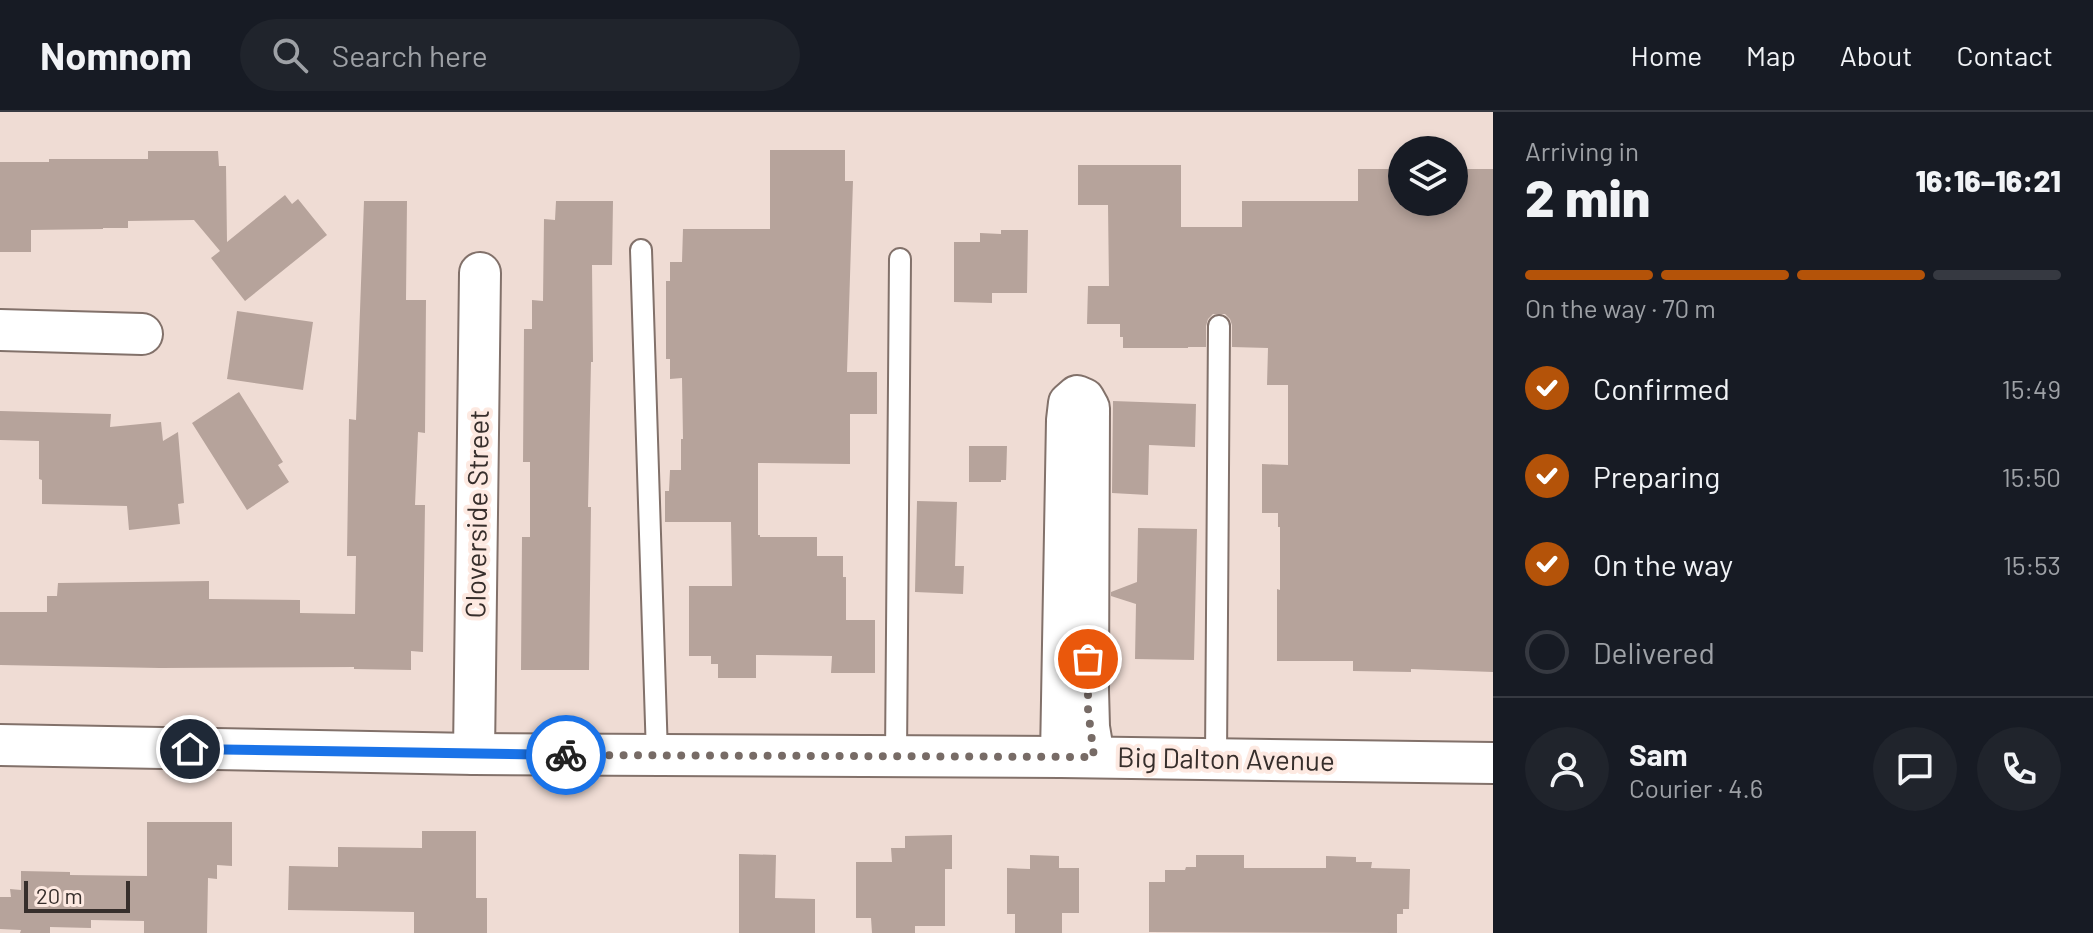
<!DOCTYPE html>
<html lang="en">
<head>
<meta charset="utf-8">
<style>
  :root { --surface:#171b24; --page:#20242c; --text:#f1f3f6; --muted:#9ea1a6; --line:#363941; --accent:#b45309 }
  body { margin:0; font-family:Barlow,sans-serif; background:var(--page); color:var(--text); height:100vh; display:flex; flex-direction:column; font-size:30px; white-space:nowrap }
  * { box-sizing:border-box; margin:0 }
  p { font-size:26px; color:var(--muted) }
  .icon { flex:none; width:44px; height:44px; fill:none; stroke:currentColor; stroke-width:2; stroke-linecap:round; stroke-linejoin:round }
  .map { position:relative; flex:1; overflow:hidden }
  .side { display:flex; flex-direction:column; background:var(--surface); width:600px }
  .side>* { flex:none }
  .tools { position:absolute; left:1388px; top:24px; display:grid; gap:16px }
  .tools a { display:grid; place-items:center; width:80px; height:80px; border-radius:50%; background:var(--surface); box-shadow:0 4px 12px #0003; font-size:40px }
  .scale { position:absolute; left:24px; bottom:20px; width:106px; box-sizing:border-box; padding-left:8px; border:4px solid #362e2b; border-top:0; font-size:22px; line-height:28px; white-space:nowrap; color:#362e2b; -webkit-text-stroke:6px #fde9e1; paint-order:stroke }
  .pin { position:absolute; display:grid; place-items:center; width:68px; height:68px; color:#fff; margin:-34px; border:4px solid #fff; border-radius:50%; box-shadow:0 2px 8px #0007 }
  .courier { position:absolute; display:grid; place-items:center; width:80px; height:80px; margin:-40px; border:6px solid #1a73e8; border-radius:50%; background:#fff; color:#222; box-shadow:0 2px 10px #0007 }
  .head em { font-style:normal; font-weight:800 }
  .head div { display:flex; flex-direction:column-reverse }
  .head { display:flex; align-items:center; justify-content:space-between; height:136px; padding:0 32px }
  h1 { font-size:52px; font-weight:800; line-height:60px }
  .bar { display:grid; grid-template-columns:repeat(4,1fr); gap:12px 8px; align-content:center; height:96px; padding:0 32px }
  .bar i { height:10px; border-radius:6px; background:var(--line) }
  .bar .on { background:var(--accent) }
  .bar p { grid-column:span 4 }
  .line { display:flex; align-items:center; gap:20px; padding:0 32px; border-top:2px solid var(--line) }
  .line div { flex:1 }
  .round { display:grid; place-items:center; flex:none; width:84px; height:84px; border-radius:42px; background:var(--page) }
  ol { padding:0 32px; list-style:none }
  li { display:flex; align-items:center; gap:24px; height:88px }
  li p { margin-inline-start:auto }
  li .icon { padding:8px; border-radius:50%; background:var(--accent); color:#fff; stroke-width:4 }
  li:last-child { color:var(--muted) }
  li i { width:44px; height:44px; border:4px solid var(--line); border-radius:50% }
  header { display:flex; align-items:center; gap:48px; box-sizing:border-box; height:112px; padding:0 40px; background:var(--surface); border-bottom:2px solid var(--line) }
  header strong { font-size:38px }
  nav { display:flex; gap:44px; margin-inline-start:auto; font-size:28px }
  .search { width:560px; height:72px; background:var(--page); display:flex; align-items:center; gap:20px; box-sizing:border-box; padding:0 28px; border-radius:44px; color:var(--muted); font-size:30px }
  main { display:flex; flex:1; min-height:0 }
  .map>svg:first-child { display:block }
</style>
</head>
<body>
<header>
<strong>Nomnom</strong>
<div class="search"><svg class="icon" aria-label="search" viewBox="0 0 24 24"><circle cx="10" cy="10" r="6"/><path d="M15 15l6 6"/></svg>Search here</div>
<nav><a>Home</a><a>Map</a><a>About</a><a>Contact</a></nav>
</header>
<main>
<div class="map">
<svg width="1493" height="821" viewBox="0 0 1493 821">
  <rect width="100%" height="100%" fill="#efdcd4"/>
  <!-- building -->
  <g fill="#b6a39b">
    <polygon points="770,38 845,38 845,69 853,69 847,260 877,260 877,302 850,302 850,352 758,351 758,423 760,423 760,425 817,425 817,444 843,444 843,465 846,465 846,508 875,508 875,561 831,561 832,544 756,543 756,566 718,566 718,552 711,552 711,544 689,544 689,474 732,474 731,410 665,410 665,379 669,379 670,358 681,358 681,327 683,327 682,266 670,267 670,247 666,247 666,169 670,169 670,150 682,150 683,117 770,117"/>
    <polygon points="148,39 218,39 219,54 226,54 227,130 285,83 292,92 298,87 327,123 245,189 211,146 220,139 194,108 128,109 128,116 103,116 103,117 31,118 31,140 0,140 0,50 49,50 49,47 148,47"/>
    <polygon points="1078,53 1181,53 1181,115 1242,115 1242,89 1358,89 1358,57 1402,57 1402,90 1454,90 1455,57 1493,57 1493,560 1411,557 1411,560 1353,559 1353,549 1277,549 1277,477 1280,478 1280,415 1278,415 1278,401 1262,401 1262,352 1288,353 1288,273 1267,273 1268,236 1232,235 1232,213 1230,207 1225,202 1213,202 1208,207 1206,214 1206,235 1188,235 1188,236 1123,236 1123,225 1120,225 1120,212 1087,212 1088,174 1109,174 1108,93 1078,93"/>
    <polygon points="364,89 407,89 406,188 426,188 425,321 418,320 415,393 425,393 423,540 411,539 411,558 354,557 354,555 160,556 0,553 0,500 47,500 47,484 57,484 58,471 209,469 209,487 300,488 300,501 355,502 356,444 347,444 349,307 356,308"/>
    <polygon points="556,89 613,89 612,153 592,153 593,250 591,250 588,395 591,395 589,558 521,558 522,425 530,425 530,350 523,350 524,217 532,217 532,188 543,189 544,107 555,108"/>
    <polygon points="1001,118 1028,118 1027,181 992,181 992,191 954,190 954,130 980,130 980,121 1001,122"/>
    <polygon points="237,199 313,210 303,278 227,267"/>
    <polygon points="239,280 283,350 278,353 289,370 247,398 192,311"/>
    <polygon points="1113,289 1196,292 1195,335 1149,333 1148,383 1112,381"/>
    <polygon points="0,299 111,302 110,315 161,310 163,329 178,320 184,391 178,392 180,412 129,418 127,394 42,392 42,368 39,367 39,329 0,328"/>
    <polygon points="969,334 1007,334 1006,368 1001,368 1001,370 969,370"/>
    <polygon points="917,389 957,390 955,454 964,454 963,482 915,480"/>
    <polygon points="1138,416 1197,417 1194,548 1135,547 1136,492 1111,484 1111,480 1137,470"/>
    <polygon points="147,710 232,710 232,754 217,753 217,767 208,766 207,821 144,821 144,809 91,808 91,816 50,815 50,821 20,821 21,818 0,817 0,785 11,785 10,777 21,778 21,759 70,760 70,763 147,764"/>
    <polygon points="422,719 476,719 476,786 487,786 487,821 414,821 414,800 288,798 289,754 338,755 338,735 422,736"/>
    <polygon points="952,723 952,757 945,757 945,814 915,814 915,821 872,821 871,806 856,806 856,750 892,750 891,736 905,736 905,724"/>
    <polygon points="739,742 776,743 775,786 815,787 815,821 739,821"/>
    <polygon points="1030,743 1059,744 1059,756 1079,756 1079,801 1062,801 1062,821 1015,821 1015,802 1007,802 1007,756 1030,757"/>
    <polygon points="1196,743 1244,743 1244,756 1326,756 1326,744 1356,745 1356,750 1372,750 1371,756 1410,757 1409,797 1403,797 1403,802 1397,802 1397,821 1149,820 1149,770 1165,770 1165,758 1185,758 1186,755 1196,755"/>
  </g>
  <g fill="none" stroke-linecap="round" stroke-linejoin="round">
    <defs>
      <g id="service">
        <polyline points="641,138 657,643"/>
        <polyline points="896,645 900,147"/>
        <polyline points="1216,647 1219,214"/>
      </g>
      <g id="minor">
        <polyline points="0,218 142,222"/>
        <polyline points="0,633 474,642 1061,645 1493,651"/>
        <polyline points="474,642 480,161"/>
        <polyline points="1061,645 1067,308 1069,291 1077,284 1084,287 1089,296 1088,578 1089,615 1094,645"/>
      </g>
    </defs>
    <!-- service casing -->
    <use href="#service" stroke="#82716a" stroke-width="24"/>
    <!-- minor casing -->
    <use href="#minor" stroke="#82716a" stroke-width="44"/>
    <!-- service -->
    <use href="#service" stroke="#fff" stroke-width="20"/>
    <!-- minor -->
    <use href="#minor" stroke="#fff" stroke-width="40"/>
  </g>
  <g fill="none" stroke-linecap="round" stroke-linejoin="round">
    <!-- done -->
    <polyline stroke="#776b66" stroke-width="8" stroke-dasharray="0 14.4" points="566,643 1094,645 1088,597 1088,547"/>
    <!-- route -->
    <polyline stroke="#1a73e8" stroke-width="10" points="190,637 566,643"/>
  </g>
  <g text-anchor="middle" stroke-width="8" stroke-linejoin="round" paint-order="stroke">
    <!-- street labels -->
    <g font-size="28" fill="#362e2b" stroke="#fde9e1">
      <text transform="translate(477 402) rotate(-89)" y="10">Cloverside Street</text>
      <text transform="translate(1226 647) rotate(1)" y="10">Big Dalton Avenue</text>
    </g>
  </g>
</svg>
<div class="tools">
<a><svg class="icon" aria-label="layers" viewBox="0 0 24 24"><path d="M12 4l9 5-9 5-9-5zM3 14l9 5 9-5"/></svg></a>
</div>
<div class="scale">20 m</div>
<div class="pin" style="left:1088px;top:547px;background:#ea580c"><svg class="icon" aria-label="bag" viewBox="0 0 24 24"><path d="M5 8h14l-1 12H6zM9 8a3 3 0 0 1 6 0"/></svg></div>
<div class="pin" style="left:190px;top:637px;background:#1f2937"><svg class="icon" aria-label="home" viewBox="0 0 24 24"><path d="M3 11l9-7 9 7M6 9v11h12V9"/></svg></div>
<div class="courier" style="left:566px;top:643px"><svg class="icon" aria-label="bike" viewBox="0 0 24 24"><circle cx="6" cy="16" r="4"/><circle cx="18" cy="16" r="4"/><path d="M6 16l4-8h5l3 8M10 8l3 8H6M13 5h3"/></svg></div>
</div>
<section class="side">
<div class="head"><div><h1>2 min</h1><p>Arriving in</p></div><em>16:16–16:21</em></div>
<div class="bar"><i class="on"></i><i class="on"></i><i class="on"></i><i></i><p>On the way · 70 m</p></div>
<ol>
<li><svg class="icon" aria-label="check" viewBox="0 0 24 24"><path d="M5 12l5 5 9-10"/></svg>Confirmed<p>15:49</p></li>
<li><svg class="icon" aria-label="check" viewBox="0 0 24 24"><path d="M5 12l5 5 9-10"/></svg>Preparing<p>15:50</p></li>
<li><svg class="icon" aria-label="check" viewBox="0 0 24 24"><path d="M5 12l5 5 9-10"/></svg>On the way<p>15:53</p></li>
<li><i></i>Delivered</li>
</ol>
<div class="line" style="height:144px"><a class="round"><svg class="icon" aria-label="person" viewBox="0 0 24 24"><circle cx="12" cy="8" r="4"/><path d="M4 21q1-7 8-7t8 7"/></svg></a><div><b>Sam</b><p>Courier · 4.6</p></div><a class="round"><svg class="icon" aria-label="chat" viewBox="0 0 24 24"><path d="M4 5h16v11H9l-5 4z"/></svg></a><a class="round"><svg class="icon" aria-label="phone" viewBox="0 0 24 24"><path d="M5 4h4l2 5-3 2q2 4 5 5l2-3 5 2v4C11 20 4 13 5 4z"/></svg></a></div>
</section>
</main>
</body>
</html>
